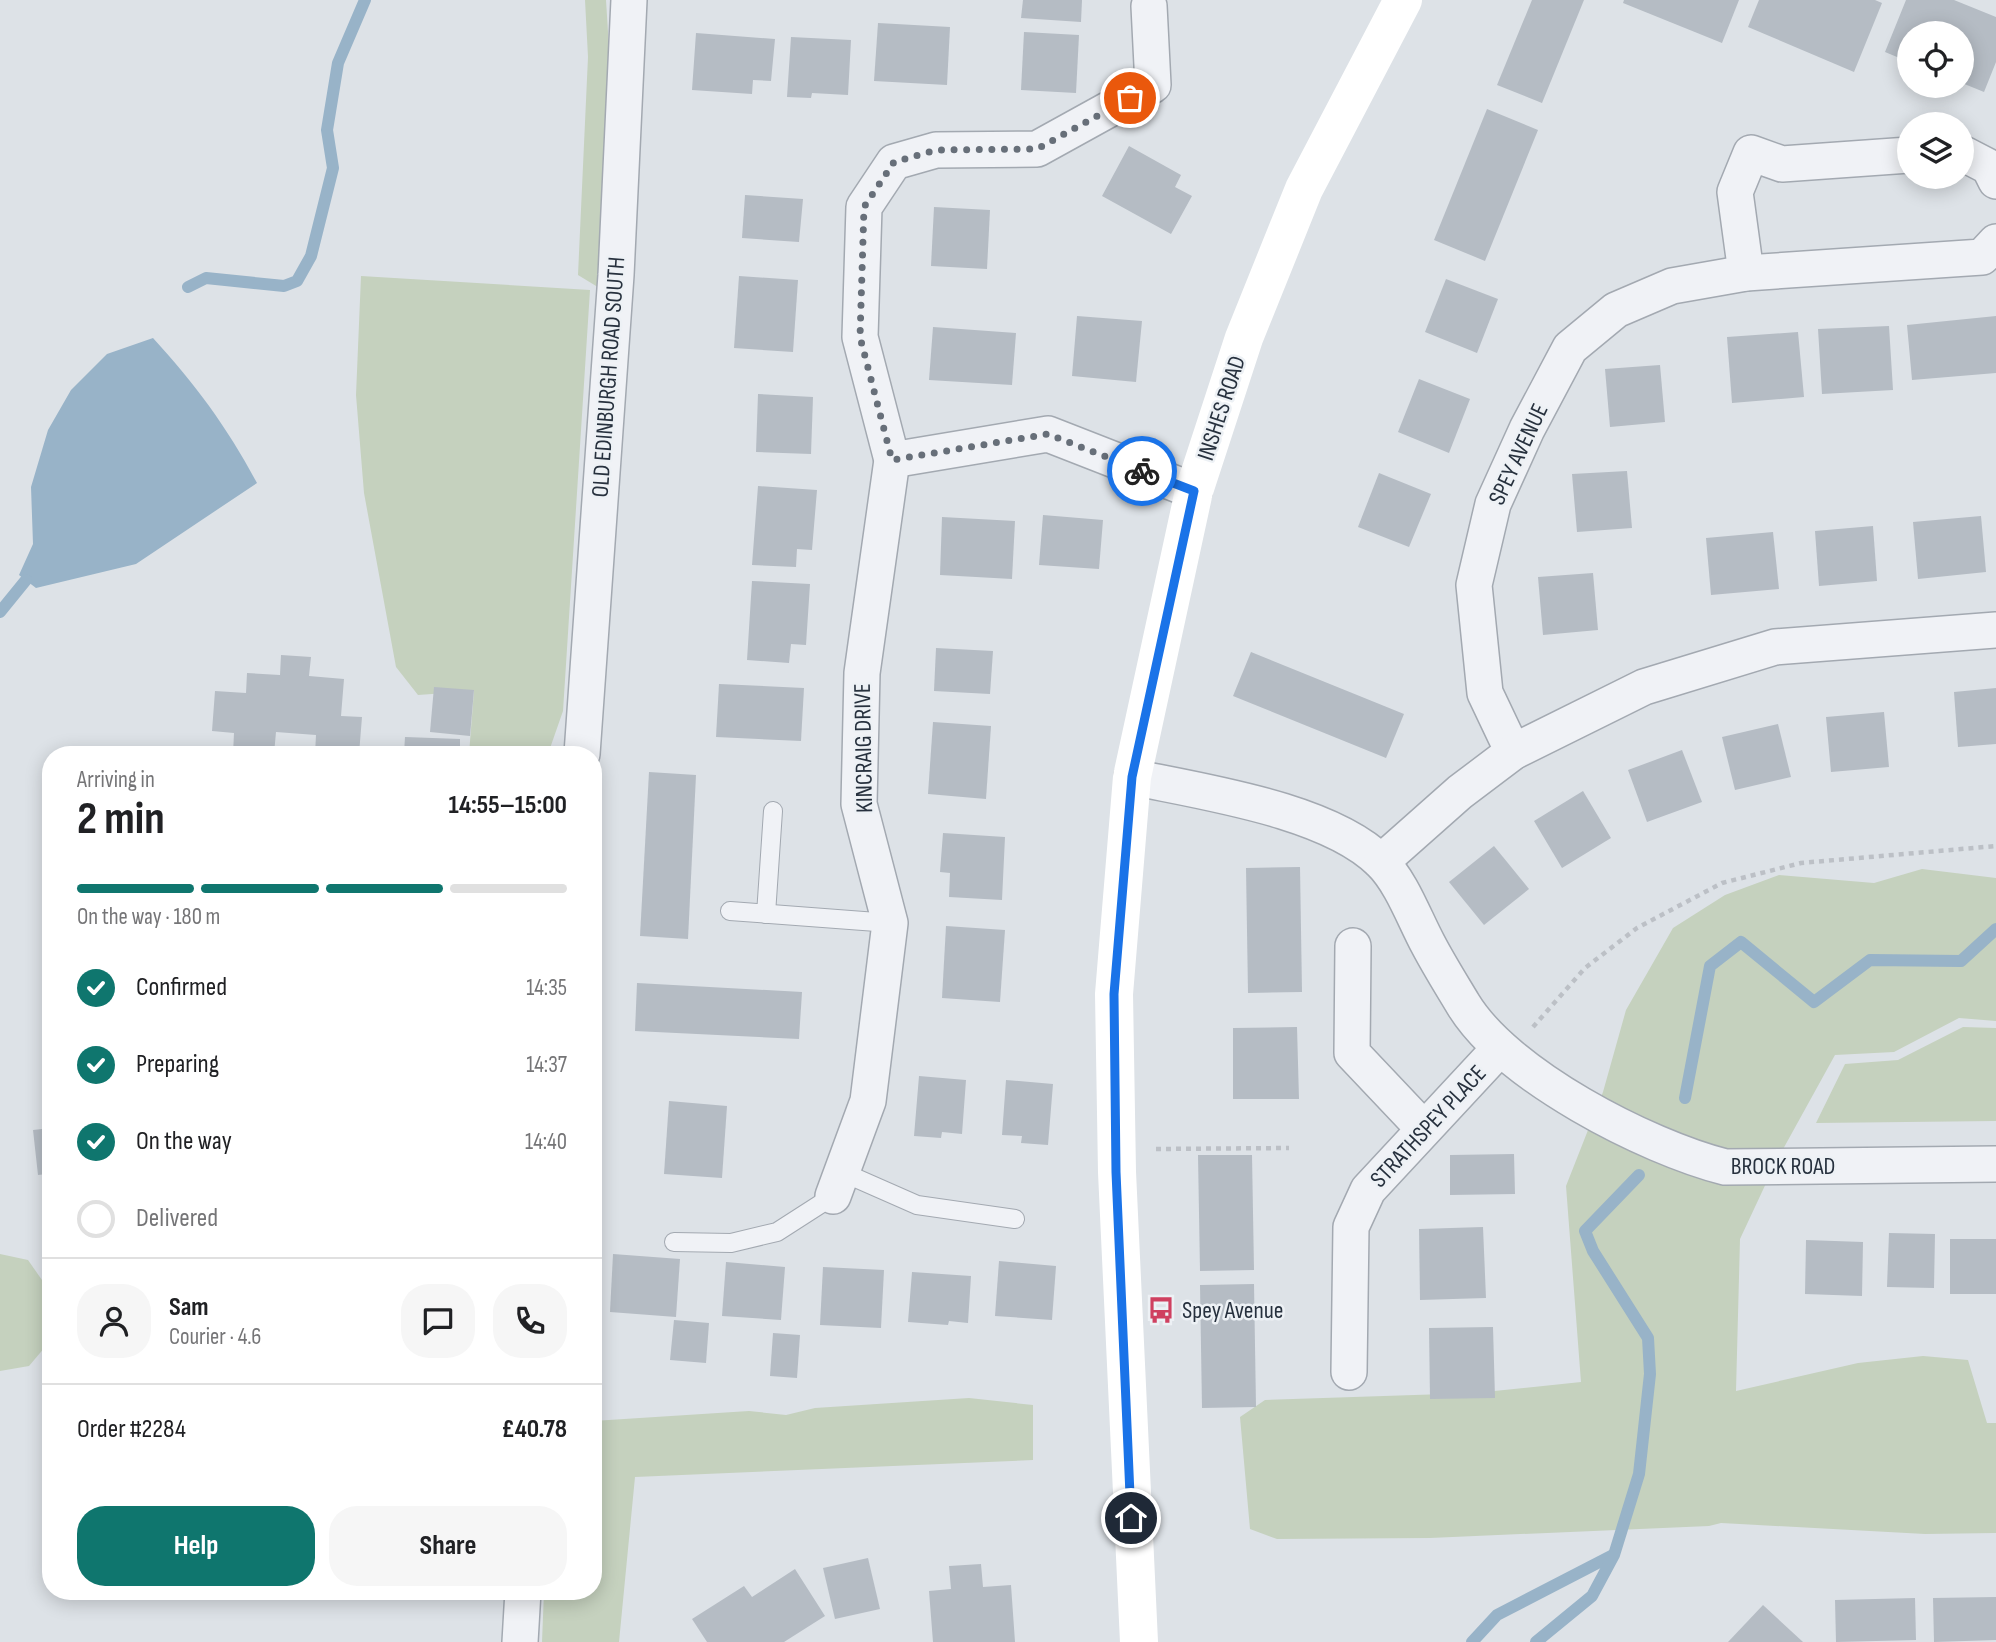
<!DOCTYPE html>
<html lang="en">
<head>
<meta charset="utf-8">
<style>
  :root { --surface:#fff; --page:#f6f6f6; --text:#202124; --muted:#757577; --line:#e0e0e0; --accent:#0f766e }
  body { margin:0; font-family:"Sofia Sans Condensed",sans-serif; background:var(--page); color:var(--text); height:100vh; display:flex; flex-direction:column; font-size:26px; white-space:nowrap }
  * { box-sizing:border-box; margin:0 }
  p { font-size:23px; color:var(--muted) }
  .icon { flex:none; width:38px; height:38px; fill:none; stroke:currentColor; stroke-width:2; stroke-linecap:round; stroke-linejoin:round }
  .map { position:relative; flex:1; overflow:hidden }
  .drawer { position:absolute; left:42px; top:746px; width:560px; height:854px; display:flex; flex-direction:column; background:var(--surface); border-radius:28px; box-shadow:0 4px 18px #0003 }
  .drawer>* { flex:none }
  .controls { position:absolute; left:1897px; top:21px; display:grid; gap:14px }
  .controls a { display:grid; place-items:center; width:77px; height:77px; border-radius:50%; background:var(--surface); box-shadow:0 4px 18px #0003; font-size:35px }
  .pin { position:absolute; display:grid; place-items:center; width:60px; height:60px; color:#fff; margin:-30px; border:4px solid #fff; border-radius:50%; box-shadow:0 2px 7px #0007 }
  .courier { position:absolute; display:grid; place-items:center; width:70px; height:70px; margin:-35px; border:5px solid #1a73e8; border-radius:50%; background:#fff; color:#222; box-shadow:0 2px 9px #0007 }
  .headline em { font-style:normal; font-weight:700 }
  .headline div { display:flex; flex-direction:column-reverse }
  .headline { display:flex; align-items:center; justify-content:space-between; height:119px; padding:0 35px }
  h1 { font-size:46px; font-weight:700; line-height:52px }
  .bar { display:grid; grid-template-columns:repeat(4,1fr); gap:10px 7px; align-content:center; height:84px; padding:0 35px }
  .bar i { height:9px; border-radius:5px; background:var(--line) }
  .bar .selected { background:var(--accent) }
  .bar p { grid-column:span 4 }
  .line { display:flex; align-items:center; gap:18px; padding:0 35px; border-top:2px solid var(--line) }
  .line div { flex:1 }
  .round { display:grid; place-items:center; flex:none; width:74px; height:74px; border-radius:28px; background:var(--page) }
  ol { padding:0 35px; list-style:none }
  li { display:flex; align-items:center; gap:21px; height:77px }
  li p { margin-inline-start:auto }
  li .icon { padding:7px; border-radius:50%; background:var(--accent); color:#fff; stroke-width:4 }
  li:last-child { color:var(--muted) }
  li i { width:38px; height:38px; border:4px solid var(--line); border-radius:50% }
  .button { display:flex; gap:14px; margin-top:auto; padding:14px 35px }
  .button a { flex:1; height:80px; border-radius:28px; background:var(--accent); color:#fff; font-size:28px; font-weight:700; line-height:80px; text-align:center }
  .button a+a { background:var(--page); color:var(--text) }
  .map>svg:first-child { display:block }
</style>
</head>
<body>
<div class="map">
<svg width="1996" height="1642" viewBox="0 0 1996 1642">
  <rect width="100%" height="100%" fill="#dde2e7"/>
  <!-- green -->
  <g fill="#c5d1be">
    <polygon points="585,0 606,0 610,64 601,289 578,275 588,57"/>
    <polygon points="361,276 590,290 563,711 548,754 469,754 474,691 418,695 396,667 364,493 356,395"/>
    <polygon points="1922,869 1996,878 1996,1021 1959,1018 1894,1052 1835,1055 1776,1162 1740,1239 1736,1391 1858,1363 1923,1356 1968,1360 1987,1423 1996,1423 1996,1533 1925,1534 1721,1523 1709,1526 1430,1538 1277,1539 1250,1529 1240,1417 1265,1400 1475,1393 1581,1382 1566,1186 1603,1092 1626,1010 1673,928 1725,895 1779,875 1874,883"/>
    <polygon points="1963,1027 1996,1028 1996,1121 1816,1123 1845,1064 1898,1060"/>
    <polygon points="0,1254 28,1260 51,1293 51,1340 29,1366 0,1371"/>
    <polygon points="969,1398 1033,1405 1033,1460 635,1477 619,1642 542,1642 544,1591 593,1591 593,1421 749,1411 786,1415 815,1408"/>
  </g>
  <!-- water -->
  <path fill="#98b3c8" d="M153 338C196 385 227 427 257 483L136 564 36 588 19 575 33 544 31 487 48 430 71 390 107 354Z"/>
  <g fill="none" stroke-linecap="round" stroke-linejoin="round">
    <!-- stream -->
    <g stroke="#98b3c8" stroke-width="12">
      <polyline points="188,287 206,278 284,286 297,281 311,256 333,168 327,130 338,63 365,0"/>
      <polyline points="0,612 26,580"/>
      <polyline points="1685,1098 1710,966 1741,942 1814,1002 1870,960 1961,961 1996,929"/>
      <polyline points="1472,1642 1497,1615 1613,1555"/>
      <polyline points="1536,1642 1592,1596 1614,1555 1639,1474 1650,1374 1648,1338 1593,1251 1585,1231 1639,1175"/>
    </g>
  </g>
  <!-- building -->
  <g fill="#b5bcc4">
    <polygon points="1023,0 1082,0 1081,22 1021,18"/>
    <polygon points="1532,0 1584,0 1542,103 1497,85"/>
    <polygon points="1624,0 1739,0 1722,43 1623,3"/>
    <polygon points="1759,0 1875,0 1882,3 1854,72 1748,27"/>
    <polygon points="1906,0 1954,0 1996,17 1996,62 1984,92 1962,83 1962,33 1909,33 1909,62 1885,52"/>
    <polygon points="878,23 950,27 947,85 874,81"/>
    <polygon points="1024,32 1079,35 1076,93 1021,90"/>
    <polygon points="696,33 775,39 771,81 753,80 752,94 692,90"/>
    <polygon points="791,37 851,40 848,95 812,93 811,98 787,97"/>
    <polygon points="1487,109 1538,130 1485,261 1434,240"/>
    <polygon points="1129,146 1181,175 1175,187 1192,196 1171,234 1102,196"/>
    <polygon points="745,195 803,199 799,242 742,238"/>
    <polygon points="934,207 990,210 987,269 931,266"/>
    <polygon points="739,276 798,280 793,352 734,348"/>
    <polygon points="1446,279 1498,299 1477,353 1425,332"/>
    <polygon points="1077,316 1142,321 1136,382 1072,376"/>
    <polygon points="1996,316 1996,373 1912,380 1907,325"/>
    <polygon points="1889,326 1893,390 1822,394 1818,329"/>
    <polygon points="933,327 1016,333 1012,385 929,380"/>
    <polygon points="1798,332 1804,397 1732,403 1727,337"/>
    <polygon points="1660,365 1665,422 1610,427 1605,369"/>
    <polygon points="1419,379 1470,399 1449,453 1398,432"/>
    <polygon points="758,394 813,397 811,454 756,452"/>
    <polygon points="1627,471 1632,528 1577,532 1572,474"/>
    <polygon points="1379,473 1431,494 1409,547 1358,527"/>
    <polygon points="758,486 817,490 812,550 797,549 796,567 752,565"/>
    <polygon points="1043,515 1103,520 1099,569 1039,565"/>
    <polygon points="1981,516 1986,572 1918,579 1913,522"/>
    <polygon points="942,517 1015,521 1012,579 940,575"/>
    <polygon points="1873,526 1877,581 1819,586 1815,531"/>
    <polygon points="1773,532 1779,589 1711,595 1706,538"/>
    <polygon points="1593,573 1598,630 1543,635 1538,577"/>
    <polygon points="752,581 810,584 806,645 791,644 789,663 747,660"/>
    <polygon points="936,648 993,651 990,694 934,691"/>
    <polygon points="1251,652 1404,714 1386,758 1233,696"/>
    <polygon points="281,655 311,657 309,676 344,679 341,716 362,717 359,754 315,754 316,735 276,732 274,754 233,754 234,733 212,731 215,691 246,693 247,673 280,675"/>
    <polygon points="719,684 804,688 801,741 716,737"/>
    <polygon points="434,687 474,690 470,736 430,732"/>
    <polygon points="1996,688 1996,744 1958,747 1954,692"/>
    <polygon points="1884,712 1889,767 1831,772 1826,717"/>
    <polygon points="933,722 991,726 986,799 928,794"/>
    <polygon points="1778,724 1791,777 1735,790 1722,737"/>
    <polygon points="405,737 460,739 460,754 404,754"/>
    <polygon points="1682,750 1702,802 1647,822 1628,770"/>
    <polygon points="649,772 696,775 688,939 640,936"/>
    <polygon points="1583,791 1611,838 1562,868 1534,821"/>
    <polygon points="943,833 1005,837 1002,900 949,897 950,873 940,872"/>
    <polygon points="1494,846 1529,889 1484,925 1449,882"/>
    <polygon points="1300,867 1302,992 1248,993 1246,868"/>
    <polygon points="946,926 1005,930 1000,1002 942,998"/>
    <polygon points="637,983 802,992 799,1039 635,1031"/>
    <polygon points="1297,1027 1299,1099 1233,1099 1233,1028"/>
    <polygon points="919,1076 966,1080 962,1134 942,1132 941,1138 914,1136"/>
    <polygon points="1006,1080 1053,1084 1048,1145 1021,1143 1022,1136 1002,1135"/>
    <polygon points="669,1101 727,1106 722,1178 664,1174"/>
    <polygon points="51,1128 51,1188 49,1188 47,1174 38,1175 33,1130"/>
    <polygon points="1514,1154 1515,1194 1450,1195 1450,1155"/>
    <polygon points="1198,1155 1252,1155 1254,1270 1200,1271"/>
    <polygon points="1483,1227 1486,1298 1420,1300 1419,1229"/>
    <polygon points="1889,1233 1935,1234 1934,1288 1887,1287"/>
    <rect x="1950" y="1239" width="46" height="55"/>
    <polygon points="1806,1240 1863,1242 1862,1296 1805,1294"/>
    <polygon points="613,1254 680,1259 676,1317 610,1312"/>
    <polygon points="999,1261 1056,1266 1052,1320 995,1316"/>
    <polygon points="726,1262 785,1267 781,1320 722,1316"/>
    <polygon points="823,1267 884,1270 881,1328 820,1325"/>
    <polygon points="912,1272 971,1276 968,1323 949,1321 948,1325 908,1322"/>
    <polygon points="1254,1284 1256,1407 1202,1408 1200,1285"/>
    <polygon points="674,1320 709,1323 706,1363 670,1360"/>
    <polygon points="1493,1327 1495,1398 1430,1399 1429,1328"/>
    <polygon points="773,1333 800,1335 797,1378 770,1376"/>
    <polygon points="868,1558 880,1609 835,1619 823,1568"/>
    <polygon points="981,1564 983,1587 1011,1585 1015,1642 933,1642 929,1591 951,1589 949,1566"/>
    <polygon points="795,1569 825,1616 784,1642 707,1642 692,1619 744,1586 752,1597"/>
    <polygon points="1996,1597 1996,1640 1934,1642 1933,1598"/>
    <polygon points="1915,1598 1916,1640 1836,1642 1835,1600"/>
    <polygon points="1763,1605 1803,1642 1728,1642"/>
  </g>
  <g fill="none" stroke-linecap="round" stroke-linejoin="round">
    <defs>
      <g id="lane">
        <polyline points="730,911 890,923"/>
        <polyline points="766,914 773,811"/>
        <polyline points="842,1172 917,1205 1015,1219"/>
        <polyline points="674,1242 731,1243 777,1232 833,1196"/>
      </g>
      <g id="street">
        <polyline points="1149,6 1153,85 1037,149 936,150 894,162 864,207 860,337 892,460 1048,434 1194,491"/>
        <polyline points="1962,153 1989,167 1996,181"/>
        <polyline points="1746,273 1735,192 1751,153 1782,164 1909,155"/>
        <polyline points="1513,752 1485,693 1474,585 1493,504 1527,429 1570,348 1616,310 1672,286 1746,273 1982,257 1996,242"/>
        <polyline points="582,754 616,275 629,0"/>
        <path d="M1132 777C1203 792 1329 810 1381 862 1402 883 1414 918 1428 944 1439 965 1451 984 1463 1004 1506 1075 1646 1147 1725 1167L1996 1164"/>
        <polyline points="1381,862 1460,792 1513,752 1644,687 1775,647 1996,630"/>
        <polyline points="1353,946 1352,1053 1423,1128"/>
        <polyline points="833,1196 868,1101 890,923 859,804 862,673 892,460"/>
        <polyline points="1349,1372 1351,1227 1368,1190 1500,1048"/>
        <polyline points="520,1642 523,1591"/>
      </g>
    </defs>
    <!-- lane casing -->
    <use href="#lane" stroke="#a3a9b1" stroke-width="20"/>
    <!-- street casing -->
    <use href="#street" stroke="#a3a9b1" stroke-width="38"/>
    <!-- path -->
    <g stroke="#bcc0c6" stroke-width="4.5" stroke-dasharray="5 5" stroke-linecap="butt">
      <polyline points="1533,1027 1585,968 1637,928 1722,883 1801,863 1996,846"/>
      <polyline points="1156,1149 1289,1148"/>
    </g>
    <!-- lane -->
    <use href="#lane" stroke="#f0f2f6" stroke-width="18"/>
    <!-- street -->
    <use href="#street" stroke="#f0f2f6" stroke-width="35"/>
    <!-- secondary -->
    <polyline stroke="#fff" stroke-width="38" points="1139,1642 1117,1172 1114,994 1132,777 1194,491 1244,338 1304,189 1403,0"/>
  </g>
  <g fill="none" stroke-linecap="round" stroke-linejoin="round">
    <!-- done -->
    <polyline stroke="#676f79" stroke-width="7" stroke-dasharray="0 12.6" points="1130,98 1037,149 936,150 894,162 864,207 860,337 892,460 1048,434 1142,471"/>
    <!-- route -->
    <polyline stroke="#1a73e8" stroke-width="9" points="1131,1518 1116,1172 1114,994 1132,777 1194,491 1142,471"/>
  </g>
  <!-- icons -->
  <defs>
    <symbol id="bus-bare" viewBox="-9 -9 18 18"><path d="M-5-6H5V4H4V6H2V4H-2V6H-4V4H-5ZM-3.5-4V0h7V-4ZM-3.5 1.2v1.5H-2V1.2ZM2 1.2v1.5H3.5V1.2Z" fill="#cf4060" stroke="#edf1f5" stroke-width="2.5" paint-order="stroke"/></symbol>
  </defs>
  <g fill-rule="evenodd">
    <use href="#bus-bare" x="1142" y="1291" width="38" height="38"/>
  </g>
  <g text-anchor="middle" stroke-width="5" stroke-linejoin="round" paint-order="stroke">
    <!-- street labels -->
    <g font-size="24" fill="#27313e" stroke="#edf1f5">
      <text transform="translate(608 377) rotate(-86)" y="8">OLD EDINBURGH ROAD SOUTH</text>
      <text transform="translate(1221 408) rotate(-72)" y="8">INSHES ROAD</text>
      <text transform="translate(1518 454) rotate(-65)" y="8">SPEY AVENUE</text>
      <text transform="translate(863 748) rotate(-91)" y="8">KINCRAIG DRIVE</text>
      <text transform="translate(1428 1126) rotate(-47)" y="8">STRATHSPEY PLACE</text>
      <text x="1783" y="1174">BROCK ROAD</text>
    </g>
    <!-- poi labels -->
    <g font-size="24" fill="#27313e" stroke="#edf1f5" text-anchor="start">
      <text x="1182" y="1318">Spey Avenue</text>
    </g>
  </g>
</svg>
<div class="controls">
<a><svg class="icon" aria-label="locate" viewBox="0 0 24 24"><circle cx="12" cy="12" r="6"/><path d="M12 2v4M12 18v4M2 12h4M18 12h4"/></svg></a>
<a><svg class="icon" aria-label="layers" viewBox="0 0 24 24"><path d="M12 4l9 5-9 5-9-5zM3 14l9 5 9-5"/></svg></a>
</div>
<div class="pin" style="left:1130px;top:98px;background:#ea580c"><svg class="icon" aria-label="bag" viewBox="0 0 24 24"><path d="M5 8h14l-1 12H6zM9 8a3 3 0 0 1 6 0"/></svg></div>
<div class="pin" style="left:1131px;top:1518px;background:#1f2937"><svg class="icon" aria-label="home" viewBox="0 0 24 24"><path d="M3 11l9-7 9 7M6 9v11h12V9"/></svg></div>
<div class="courier" style="left:1142px;top:471px"><svg class="icon" aria-label="bike" viewBox="0 0 24 24"><circle cx="6" cy="16" r="4"/><circle cx="18" cy="16" r="4"/><path d="M6 16l4-8h5l3 8M10 8l3 8H6M13 5h3"/></svg></div>
<section class="drawer">
<div class="headline"><div><h1>2 min</h1><p>Arriving in</p></div><em>14:55–15:00</em></div>
<div class="bar"><i class="selected"></i><i class="selected"></i><i class="selected"></i><i></i><p>On the way · 180 m</p></div>
<ol>
<li><svg class="icon" aria-label="check" viewBox="0 0 24 24"><path d="M5 12l5 5 9-10"/></svg>Confirmed<p>14:35</p></li>
<li><svg class="icon" aria-label="check" viewBox="0 0 24 24"><path d="M5 12l5 5 9-10"/></svg>Preparing<p>14:37</p></li>
<li><svg class="icon" aria-label="check" viewBox="0 0 24 24"><path d="M5 12l5 5 9-10"/></svg>On the way<p>14:40</p></li>
<li><i></i>Delivered</li>
</ol>
<div class="line" style="height:126px"><a class="round"><svg class="icon" aria-label="person" viewBox="0 0 24 24"><circle cx="12" cy="8" r="4"/><path d="M4 21q1-7 8-7t8 7"/></svg></a><div><b>Sam</b><p>Courier · 4.6</p></div><a class="round"><svg class="icon" aria-label="chat" viewBox="0 0 24 24"><path d="M4 5h16v11H9l-5 4z"/></svg></a><a class="round"><svg class="icon" aria-label="phone" viewBox="0 0 24 24"><path d="M5 4h4l2 5-3 2q2 4 5 5l2-3 5 2v4C11 20 4 13 5 4z"/></svg></a></div>
<div class="line" style="height:91px"><div>Order #2284</div><b>£40.78</b></div>
<div class="button"><a>Help</a><a>Share</a></div>
</section>
</div>
</body>
</html>
